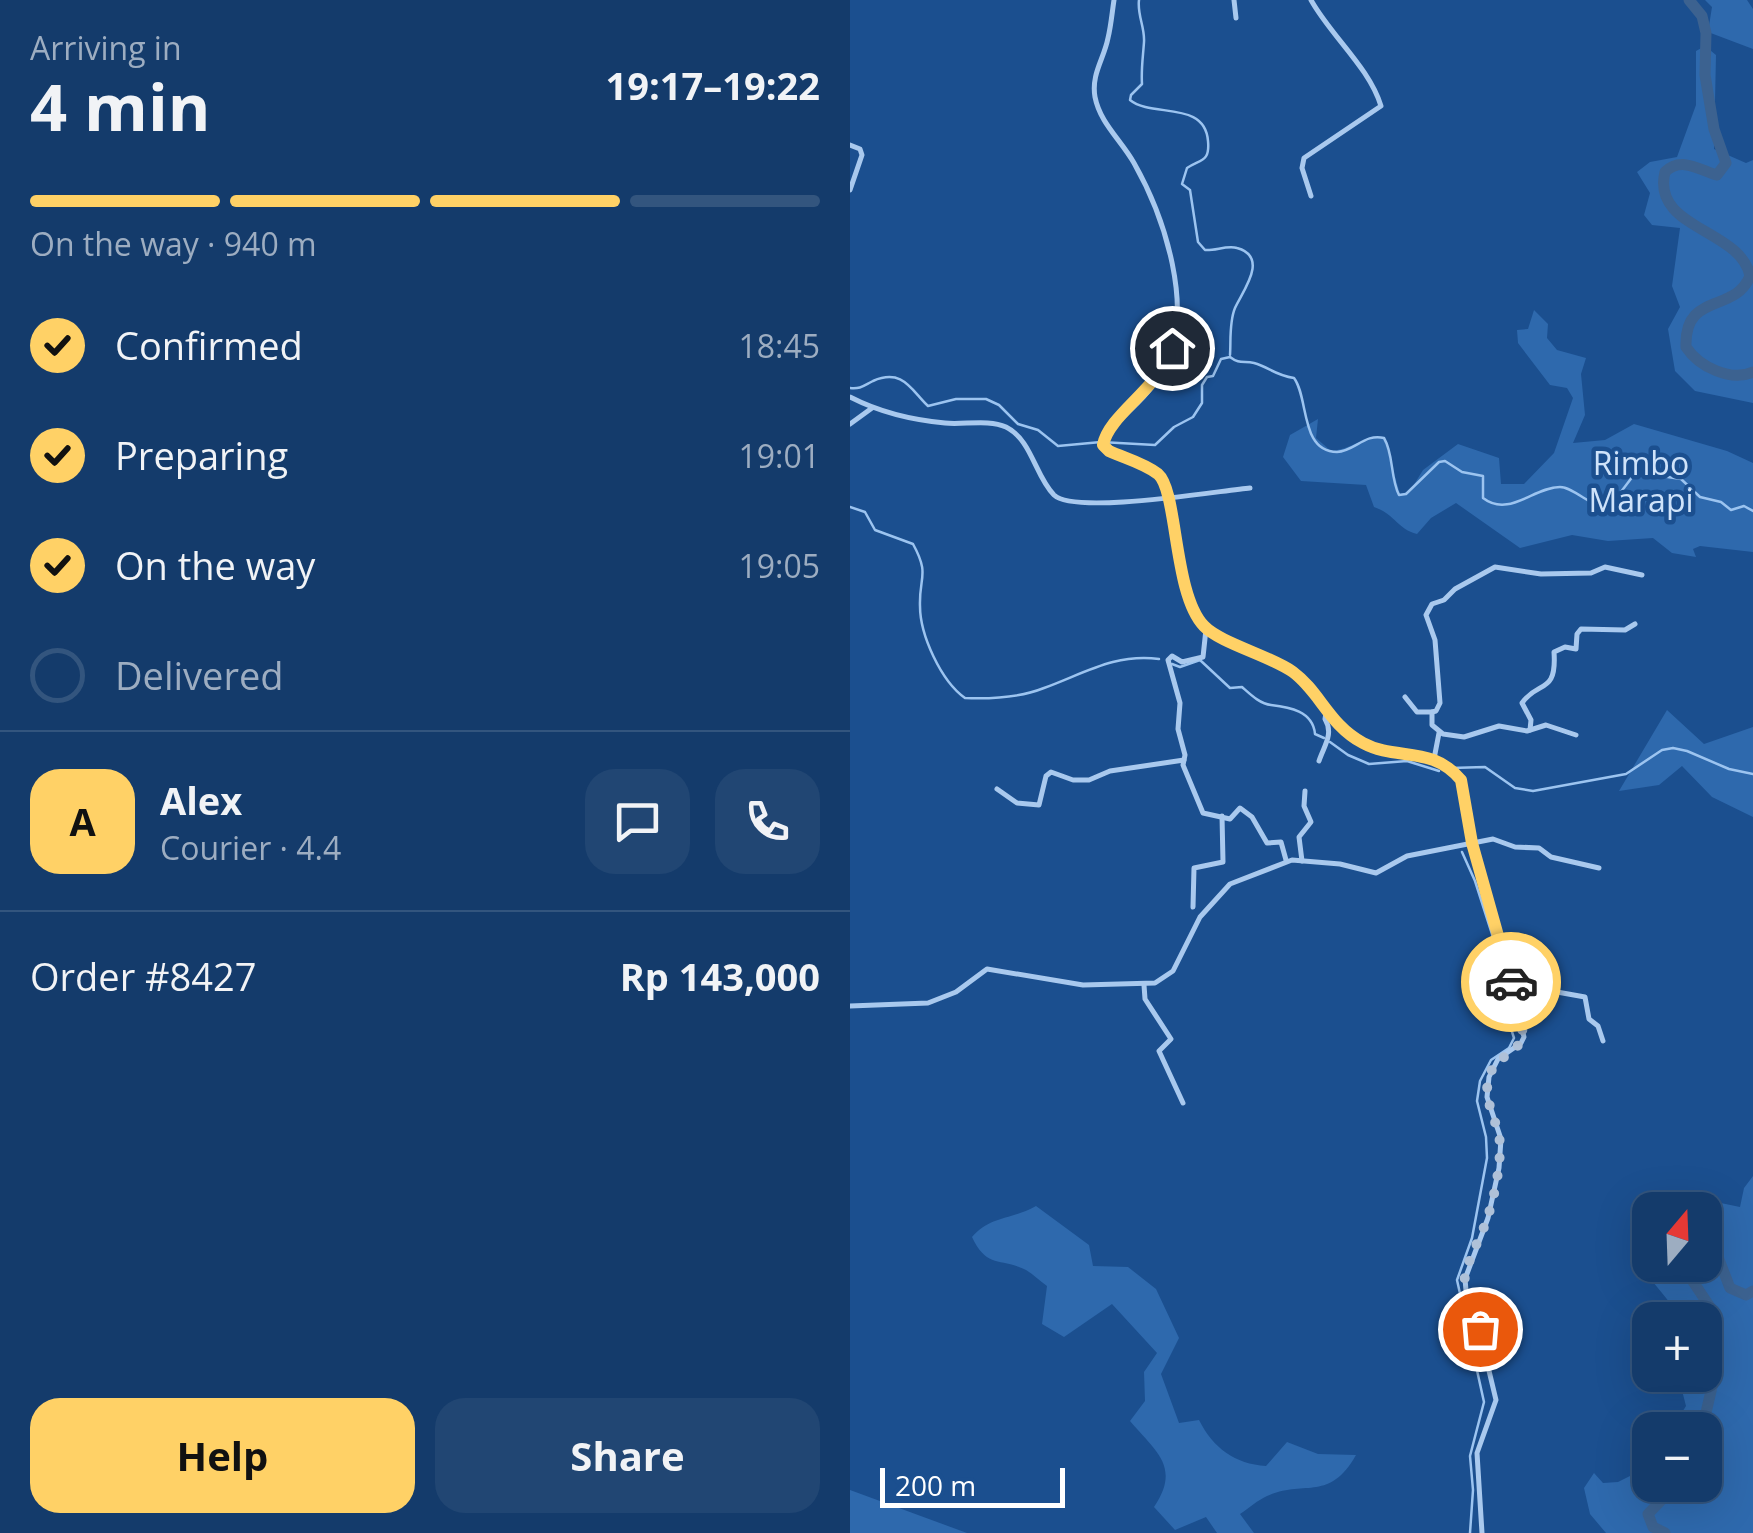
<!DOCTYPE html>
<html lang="en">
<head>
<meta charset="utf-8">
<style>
  :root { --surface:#143b6b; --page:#214673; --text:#f1f3f6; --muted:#9dadc1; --line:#33557e; --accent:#ffd166 }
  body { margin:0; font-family:"Open Sans",sans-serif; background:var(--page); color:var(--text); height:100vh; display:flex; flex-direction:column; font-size:38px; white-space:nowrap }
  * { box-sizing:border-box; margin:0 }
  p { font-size:32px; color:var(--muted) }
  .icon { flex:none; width:55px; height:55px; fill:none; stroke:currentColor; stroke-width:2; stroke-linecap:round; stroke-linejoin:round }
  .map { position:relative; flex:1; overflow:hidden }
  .details { display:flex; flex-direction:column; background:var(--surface); width:850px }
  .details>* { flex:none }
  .needle { width:65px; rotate:19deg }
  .fabs { position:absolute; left:782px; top:1192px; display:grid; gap:20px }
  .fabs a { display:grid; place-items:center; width:90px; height:90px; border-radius:20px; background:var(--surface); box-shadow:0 10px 40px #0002,0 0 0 2px var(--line); font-size:50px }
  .scale { position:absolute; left:30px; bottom:25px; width:185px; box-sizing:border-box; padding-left:10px; border:5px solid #fff; border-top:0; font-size:28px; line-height:35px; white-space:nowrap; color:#fff; -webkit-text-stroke:8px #1b4f8f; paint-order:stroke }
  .pin { position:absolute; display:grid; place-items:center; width:85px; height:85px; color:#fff; margin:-42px; border:5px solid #fff; border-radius:50%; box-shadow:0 2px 10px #0007 }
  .courier { position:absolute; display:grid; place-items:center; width:100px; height:100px; margin:-50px; border:8px solid #ffd166; border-radius:50%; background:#fff; color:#222; box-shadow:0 2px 12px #0007 }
  .summary em { font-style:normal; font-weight:700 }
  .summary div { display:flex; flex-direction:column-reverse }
  .summary { display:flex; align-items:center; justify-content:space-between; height:170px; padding:0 30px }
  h1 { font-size:65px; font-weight:700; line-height:75px }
  .bar { display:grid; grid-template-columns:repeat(4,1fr); gap:15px 10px; align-content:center; height:120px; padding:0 30px }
  .bar i { height:12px; border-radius:8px; background:var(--line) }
  .bar .active { background:var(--accent) }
  .bar p { grid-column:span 4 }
  .line { display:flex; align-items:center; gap:25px; padding:0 30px; border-top:2px solid var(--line) }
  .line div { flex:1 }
  .round { display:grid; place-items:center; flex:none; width:105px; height:105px; border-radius:30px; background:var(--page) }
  ol { padding:0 30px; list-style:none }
  li { display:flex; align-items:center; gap:30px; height:110px }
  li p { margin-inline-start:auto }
  li .icon { padding:10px; border-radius:50%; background:var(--accent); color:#111; stroke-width:4 }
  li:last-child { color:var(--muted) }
  li i { width:55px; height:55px; border:5px solid var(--line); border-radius:50% }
  .cta { display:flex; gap:20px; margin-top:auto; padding:20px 30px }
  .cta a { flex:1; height:115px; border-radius:30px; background:var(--accent); color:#111; font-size:40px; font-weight:700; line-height:115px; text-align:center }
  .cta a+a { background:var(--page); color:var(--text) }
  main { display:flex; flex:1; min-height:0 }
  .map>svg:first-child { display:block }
</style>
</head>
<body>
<main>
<section class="details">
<div class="summary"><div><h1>4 min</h1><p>Arriving in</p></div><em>19:17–19:22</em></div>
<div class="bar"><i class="active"></i><i class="active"></i><i class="active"></i><i></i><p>On the way · 940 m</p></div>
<ol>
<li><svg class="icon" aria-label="check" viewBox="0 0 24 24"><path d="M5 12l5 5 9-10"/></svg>Confirmed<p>18:45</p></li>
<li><svg class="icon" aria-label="check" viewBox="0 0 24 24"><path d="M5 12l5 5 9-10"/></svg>Preparing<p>19:01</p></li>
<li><svg class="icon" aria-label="check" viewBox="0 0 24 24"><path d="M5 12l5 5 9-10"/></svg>On the way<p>19:05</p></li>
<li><i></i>Delivered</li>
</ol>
<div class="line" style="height:180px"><b class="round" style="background:var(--accent);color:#111">A</b><div><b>Alex</b><p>Courier · 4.4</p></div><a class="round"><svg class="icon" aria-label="chat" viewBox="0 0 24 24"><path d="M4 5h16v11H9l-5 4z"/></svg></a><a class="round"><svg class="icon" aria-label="phone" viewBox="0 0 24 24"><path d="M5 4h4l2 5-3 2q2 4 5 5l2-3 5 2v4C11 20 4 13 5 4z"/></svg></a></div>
<div class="line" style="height:130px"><div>Order #8427</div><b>Rp 143,000</b></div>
<div class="cta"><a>Help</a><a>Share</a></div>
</section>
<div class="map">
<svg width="903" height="1533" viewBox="0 0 903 1533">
  <rect width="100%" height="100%" fill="#1b4f8f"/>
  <!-- green -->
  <g fill="#2e69ad">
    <polygon points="855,0 897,0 903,9 903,49 858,32 862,7"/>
    <polygon points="855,46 866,55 864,149 896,163 903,160 903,403 845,391 825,371 818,329 830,307 822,286 830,228 802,225 794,215 800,193 787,172 800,162 827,157 846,105 846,51"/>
    <path d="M684 310 698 324 697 338 707 350 736 358 731 374 735 415 723 443 755 440 784 424 877 451 903 463V552L850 546 843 549 846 557 822 553 803 538 758 541 722 535 670 548 606 503 581 518 567 534C547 529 545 514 524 507L516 485 451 481 433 457 440 435 468 419 466 438 481 451C500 450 516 435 534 438L550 494 560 491 573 470 608 444 649 458 651 484H674L704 453 723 398 717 388 700 385 668 343 667 330 678 329Z"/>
    <polygon points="817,710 854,744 903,727 903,817 862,797 832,766 809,785 769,791"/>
    <polygon points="903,1176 903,1533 756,1533 740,1514 734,1488 744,1473 753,1483 768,1482 800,1466 800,1485 855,1485 855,1430 821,1430 836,1406 828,1375 855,1375 855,1320 834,1320 803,1282 809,1265 855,1265 855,1210 810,1210 818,1192 890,1207 894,1188"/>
    <path d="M186 1206 239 1245 243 1266 278 1267 306 1289 329 1338 311 1374 329 1423 349 1420C363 1448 385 1464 416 1466L437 1442 468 1454 506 1455C479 1503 454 1479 417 1496 408 1500 399 1508 390 1514L404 1533H367L356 1517 325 1530 304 1507C332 1466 304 1450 280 1421L295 1401 294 1372 307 1353 262 1304 214 1337 192 1324 197 1286C190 1281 183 1274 176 1270 150 1257 137 1269 122 1237 140 1216 161 1220 186 1206Z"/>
    <polygon points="0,1490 117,1533 0,1533"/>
  </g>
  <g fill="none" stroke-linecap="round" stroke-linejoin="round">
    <!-- stream -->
    <g stroke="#9cc4f0" stroke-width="2.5">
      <path d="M289 0C287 15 295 27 294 42 293 57 291 69 292 84L281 95 280 100C302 118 355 100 358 141 360 162 351 159 337 168L332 184 340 190 348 242 355 250C365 251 377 245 387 248 420 257 392 292 385 308 379 322 381 341 380 355"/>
      <path d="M380 357C389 364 393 361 404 363 419 367 424 375 444 378 459 398 450 452 487 452 505 451 515 433 534 438 544 455 540 477 549 495L556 494 589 462 595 461 612 472 633 476V498C659 518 684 487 710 487 722 487 739 504 754 508L761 505 783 476 791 473 831 479 850 497 871 502 881 510 894 506 903 511"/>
      <path d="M0 388C11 389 13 386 23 381 53 368 61 390 78 406L106 399H136L149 405 168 424 188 430 208 446 251 442 305 445 324 427 343 417 352 403V385L357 377 363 376 371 359 380 357"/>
      <path d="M0 507 15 512 25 530 63 544C80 575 69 576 70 606 70 635 91 681 115 698 141 699 169 698 194 688 233 674 265 653 309 659"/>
      <path d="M322 664 330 667 350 660 380 688 392 687C400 694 410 704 421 705 439 707 463 711 465 734L474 738"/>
      <polyline points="480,742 498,755 519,764 557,761 589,771"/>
      <polyline points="601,768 635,767 665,788 683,791 776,774 812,750 823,748 837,751 879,769 903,774"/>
      <polyline points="612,852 625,881 642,934 655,1010 664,1038 659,1048 641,1060 630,1081 627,1101 636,1137 637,1158 622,1238 607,1280 634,1402 620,1456 623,1490 620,1533"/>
    </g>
    <!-- river -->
    <g stroke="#3c6290" stroke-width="11">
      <path d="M839 0 852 16 856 33 855 75 864 129 876 163 867 175C850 170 831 156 815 172 801 229 891 229 900 276 885 314 834 291 836 347 849 367 881 382 903 372"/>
      <polyline points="855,1246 868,1257 880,1288 896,1295 903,1291"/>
      <polyline points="832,1265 860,1307 868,1334 860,1360 864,1378 852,1430"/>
      <polyline points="815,1533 803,1527 798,1514 826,1485"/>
    </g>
    <!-- street -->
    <g stroke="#a9c9ee" stroke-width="5">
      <path d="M264 0C262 13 261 26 258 38 254 59 241 74 245 97 250 123 271 140 284 163 314 216 346 310 314 369 302 392 277 413 258 431L253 445 259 451C274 458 295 463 308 474 323 488 320 516 323 534 329 566 336 603 356 629 384 646 421 654 447 675 473 697 484 731 518 745 552 759 583 746 611 780L623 843 649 932 674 1037 671 1043 648 1059 639 1077 637 1097 651 1139 649 1168 638 1218 615 1279 617 1302 629 1329 646 1400 627 1453 632 1533"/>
      <polyline points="384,0 386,18"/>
      <path d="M461 0C481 36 519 67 531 106L454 158 452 168 461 196"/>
      <polyline points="0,145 10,149 12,155 0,190"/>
      <path d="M0 397C29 412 62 420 95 423 113 425 139 419 156 427 182 440 185 476 204 495 225 515 367 491 400 488"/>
      <polyline points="0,424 22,408"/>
      <polyline points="356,629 353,657 332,662 322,656 318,660 330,703 328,729 335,755 333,765 353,813 380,819 390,808 402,817 417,843 431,842 436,860"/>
      <polyline points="555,697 567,712 582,712 582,725 593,734 614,737 649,726 677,731 696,725 726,735"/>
      <polyline points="582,712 586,711 590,703 585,640 576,615 582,604 594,600 605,589 645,567 691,574 741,573 755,567 792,575"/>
      <path d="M680 730 681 720 672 703C688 680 707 695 704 652L715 647 726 649 727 634 731 629 775 630 785 624"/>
      <polyline points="584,759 589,733"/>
      <path d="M469 761C474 746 484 734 475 719L476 713"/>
      <polyline points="147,789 167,803 189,805 196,776 201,772 223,780 239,780 260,771 334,760"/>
      <polyline points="452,861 449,837 461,822 454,806 455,791"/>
      <polyline points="343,907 344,868 373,862 372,816"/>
      <polyline points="659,975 705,974 707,992 735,997 739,1019 748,1026 753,1041"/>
      <polyline points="294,985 295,999 321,1039 309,1051 333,1103"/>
      <polyline points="0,1006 78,1003 106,992 137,969 233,985 305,983 323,971 350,917 380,884 442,860 490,864 526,873 557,856 643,839 665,847 689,848 701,857 749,868"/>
    </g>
  </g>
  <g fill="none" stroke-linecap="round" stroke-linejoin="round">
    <!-- done -->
    <path stroke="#afc1d8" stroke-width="10" stroke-dasharray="0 18" d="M630 1329C623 1315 614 1301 614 1285 615 1263 630 1240 637 1219 644 1198 649 1174 650 1151 652 1125 631 1103 639 1076 646 1057 666 1053 674 1037L661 982"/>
    <!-- route -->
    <path stroke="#ffd166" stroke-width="12" d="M322 348C310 388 259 414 253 445L259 451C274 458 294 463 308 474 328 491 323 594 354 626 370 643 421 656 443 672 470 692 479 725 513 743 546 761 582 745 611 780L622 843 661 982"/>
  </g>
  <g text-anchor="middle" stroke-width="9" stroke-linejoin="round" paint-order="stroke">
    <!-- park labels -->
    <g font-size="32" fill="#cfe3fa" stroke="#1b4f8f">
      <text x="791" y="475">Rimbo<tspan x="791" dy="37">Marapi</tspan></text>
    </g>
  </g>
</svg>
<div class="fabs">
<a><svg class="needle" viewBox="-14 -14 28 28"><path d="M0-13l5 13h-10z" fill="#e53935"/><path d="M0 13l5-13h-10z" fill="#9dadc1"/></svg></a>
<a>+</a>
<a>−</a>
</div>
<div class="scale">200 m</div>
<div class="pin" style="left:630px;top:1329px;background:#ea580c"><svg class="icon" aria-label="bag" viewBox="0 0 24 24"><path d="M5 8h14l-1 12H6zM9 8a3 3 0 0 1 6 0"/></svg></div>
<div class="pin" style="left:322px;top:348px;background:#1f2937"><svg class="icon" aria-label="home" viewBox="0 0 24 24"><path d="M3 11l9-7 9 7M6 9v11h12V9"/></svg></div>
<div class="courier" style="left:661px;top:982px"><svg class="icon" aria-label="car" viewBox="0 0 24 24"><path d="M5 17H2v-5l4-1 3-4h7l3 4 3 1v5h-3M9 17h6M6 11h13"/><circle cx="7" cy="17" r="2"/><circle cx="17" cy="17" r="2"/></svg></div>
</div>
</main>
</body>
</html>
